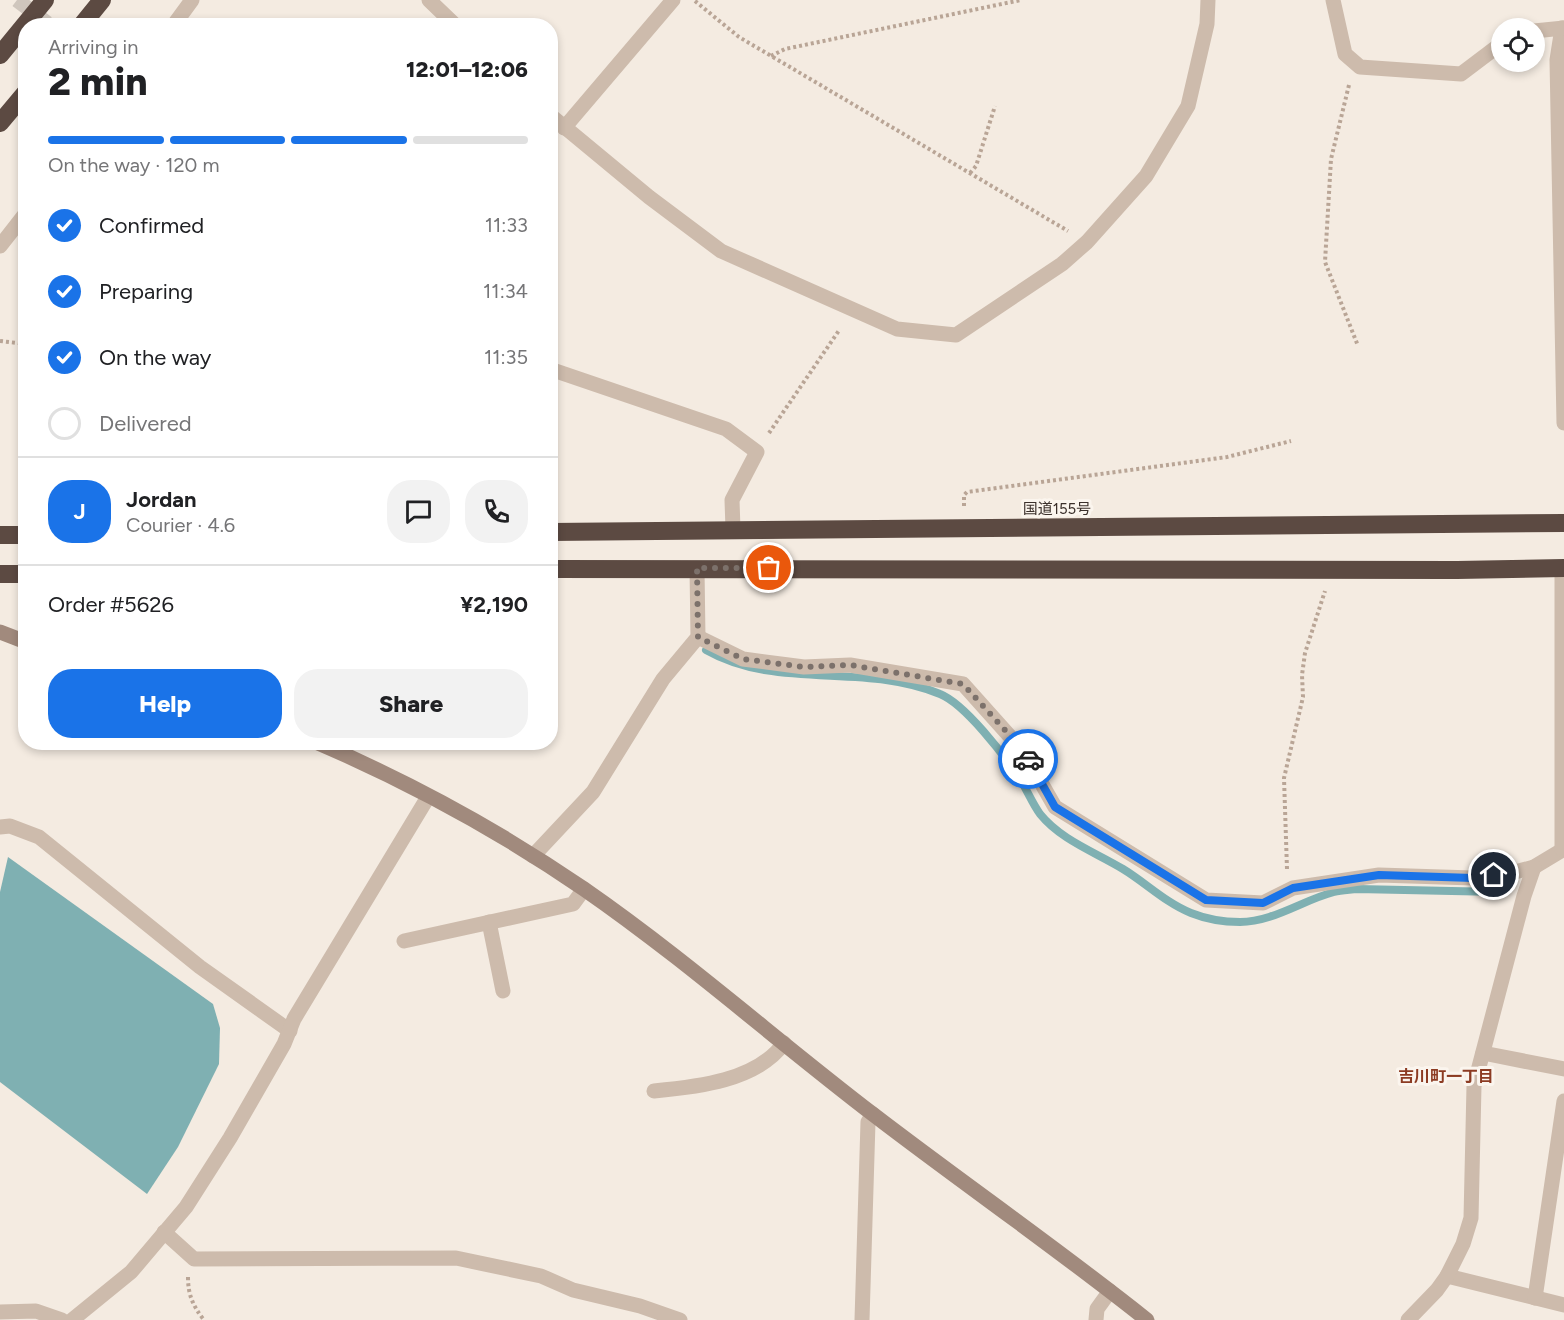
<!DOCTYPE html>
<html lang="en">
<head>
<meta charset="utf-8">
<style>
  :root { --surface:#fff; --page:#f2f2f2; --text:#202124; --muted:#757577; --line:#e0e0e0; --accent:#1a73e8 }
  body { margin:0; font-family:Figtree,"Noto Sans JP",sans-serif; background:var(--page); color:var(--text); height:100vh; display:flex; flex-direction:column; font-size:22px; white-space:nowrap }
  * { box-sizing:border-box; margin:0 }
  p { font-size:20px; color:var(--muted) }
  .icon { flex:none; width:33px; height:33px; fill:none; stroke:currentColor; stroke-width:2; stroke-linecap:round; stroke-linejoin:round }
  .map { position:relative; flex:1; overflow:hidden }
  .panel { position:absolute; left:18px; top:18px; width:540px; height:732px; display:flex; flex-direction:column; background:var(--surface); border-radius:24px; box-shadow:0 3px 9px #0003 }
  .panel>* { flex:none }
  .controls { position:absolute; left:1491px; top:18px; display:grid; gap:12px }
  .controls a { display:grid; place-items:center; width:54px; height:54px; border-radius:50%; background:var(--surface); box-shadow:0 3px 9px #0003; font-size:30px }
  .pin { position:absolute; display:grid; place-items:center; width:51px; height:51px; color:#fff; margin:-26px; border:3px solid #fff; border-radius:50%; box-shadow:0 2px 6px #0007 }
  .courier { position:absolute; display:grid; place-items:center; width:60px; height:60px; margin:-30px; border:4px solid #1a73e8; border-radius:50%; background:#fff; color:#222; box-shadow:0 2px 8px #0007 }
  .head em { font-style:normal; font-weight:800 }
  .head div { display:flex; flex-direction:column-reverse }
  .head { display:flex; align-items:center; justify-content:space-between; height:102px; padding:0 30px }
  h1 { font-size:39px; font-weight:800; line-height:45px }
  .bar { display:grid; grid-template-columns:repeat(4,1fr); gap:9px 6px; align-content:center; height:72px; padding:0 30px }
  .bar i { height:8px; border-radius:4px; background:var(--line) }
  .bar .active { background:var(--accent) }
  .bar p { grid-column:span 4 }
  .line { display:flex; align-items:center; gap:15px; padding:0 30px; border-top:2px solid var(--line) }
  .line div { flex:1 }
  .round { display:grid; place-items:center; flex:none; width:63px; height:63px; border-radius:24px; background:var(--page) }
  ol { padding:0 30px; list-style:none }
  li { display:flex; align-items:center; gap:18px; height:66px }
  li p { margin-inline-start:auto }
  li .icon { padding:6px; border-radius:50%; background:var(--accent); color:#fff; stroke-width:4 }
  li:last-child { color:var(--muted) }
  li i { width:33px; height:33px; border:3px solid var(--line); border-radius:50% }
  .primary-button { display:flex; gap:12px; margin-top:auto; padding:12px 30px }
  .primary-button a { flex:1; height:69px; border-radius:24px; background:var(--accent); color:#fff; font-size:24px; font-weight:800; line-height:69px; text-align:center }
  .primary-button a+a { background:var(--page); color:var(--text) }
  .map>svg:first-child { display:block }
</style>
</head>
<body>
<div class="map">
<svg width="1564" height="1320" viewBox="0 0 1564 1320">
  <rect width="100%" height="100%" fill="#f4ebe1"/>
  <!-- water -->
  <polygon fill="#7fb0b2" points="8,857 213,1004 220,1028 219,1064 178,1147 147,1194 0,1082 0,892"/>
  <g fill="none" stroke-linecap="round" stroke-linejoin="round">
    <!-- stream -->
    <path stroke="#7fb0b2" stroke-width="8" d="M706 650C778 691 865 662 940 694 965 704 1004 755 1020 779 1027 790 1032 803 1040 814 1061 840 1095 852 1123 869 1146 883 1166 903 1191 913 1206 919 1223 922 1240 922 1273 922 1303 900 1334 892 1341 890 1349 890 1357 889L1499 892"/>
    <!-- street-tunnel -->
    <polyline stroke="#cfc6bd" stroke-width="15" stroke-dasharray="15 8" stroke-linecap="butt" points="17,0 51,26"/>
    <!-- path -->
    <g stroke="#b9a596" stroke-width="4" stroke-dasharray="3 3" stroke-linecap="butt">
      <polyline points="695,1 739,37 1068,231"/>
      <polyline points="771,56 785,49 1021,0"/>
      <polyline points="1349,85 1331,159 1325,262 1358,346"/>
      <polyline points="970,173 976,166 995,106"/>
      <polyline points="0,341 26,344"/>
      <polyline points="769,433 840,329"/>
      <polyline points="964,506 964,495 967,492 1227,457 1291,441"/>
      <polyline points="1287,869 1284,778 1303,697 1302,675 1305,653 1325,591"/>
      <path d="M188 1277C188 1295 193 1306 204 1320"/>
    </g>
    <!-- street -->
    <g stroke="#cdbbac" stroke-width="15">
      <polyline points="429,0 456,26"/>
      <polyline points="1333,0 1345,54 1360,67 1461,74 1502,43"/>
      <polyline points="173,26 192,0"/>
      <polyline points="1562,28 1557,60 1564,423"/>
      <polyline points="1534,31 1564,28"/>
      <polyline points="550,115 649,197 721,251 897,329 956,335 1062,264 1087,242 1146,176 1188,106 1207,24 1208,0"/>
      <polyline points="564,128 673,0"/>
      <polyline points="0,246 26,213"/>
      <polyline points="550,369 726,429 757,452 732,500 733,529"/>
      <polyline points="698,637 743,659 804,667 850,665 963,684 1023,751 1055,807 1206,900 1263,903 1293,888 1379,875 1473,878 1515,872 1534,867 1564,849"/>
      <polyline points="0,827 10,826 39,837 200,967 290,1031"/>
      <polyline points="1562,849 1562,568"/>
      <polyline points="533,856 593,792 663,679 698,637 697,569"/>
      <polyline points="489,922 503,991"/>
      <polyline points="404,941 573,904 584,889"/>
      <polyline points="1483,1053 1564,1069"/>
      <path d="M654 1091C696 1087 757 1081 784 1043"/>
      <polyline points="164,1232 194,1259 456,1258 541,1276 573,1290 640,1306 680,1320"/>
      <polyline points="1447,1276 1564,1305"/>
      <polyline points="1535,1298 1564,1101"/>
      <polyline points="0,1312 36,1311 62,1320"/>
      <polyline points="72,1320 131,1272 186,1207 230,1138 284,1044 294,1019 428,797"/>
      <polyline points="862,1320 868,1122 873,1114"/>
      <polyline points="1096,1320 1097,1309 1110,1291"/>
      <polyline points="1408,1320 1437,1290 1447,1276 1463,1244 1471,1218 1474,1086 1524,896 1534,867"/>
    </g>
    <!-- secondary -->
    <g stroke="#a18a7d" stroke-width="15">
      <polyline points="0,632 26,642"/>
      <path d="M316 742C409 782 501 832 584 889 685 959 777 1041 874 1115 964 1184 1058 1249 1147 1320"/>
    </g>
    <!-- highway -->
    <g stroke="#5c4a42" stroke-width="18">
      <polyline points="81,26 102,0"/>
      <polyline points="0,55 45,0"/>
      <polyline points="0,123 26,92"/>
      <polyline points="550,532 1564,523"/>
      <polyline points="0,535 26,535"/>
      <polyline points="550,569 1457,570 1564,568"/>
      <polyline points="0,574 26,574"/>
    </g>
  </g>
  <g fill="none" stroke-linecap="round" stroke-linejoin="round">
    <!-- done -->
    <polyline stroke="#7c716b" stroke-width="6" stroke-dasharray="0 10.8" points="769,568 697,568 698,637 743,659 804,667 850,665 963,684 1023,750 1028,759"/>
    <!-- route -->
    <polyline stroke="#1a73e8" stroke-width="8" points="1028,759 1055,807 1206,900 1263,903 1293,888 1379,875 1473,878 1494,875"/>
  </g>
  <g text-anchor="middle" stroke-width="6" stroke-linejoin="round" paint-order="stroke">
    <!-- street labels -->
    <g font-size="15" fill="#3b302b" stroke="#fbf5ee">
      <text x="1057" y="514">国道155号</text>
    </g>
    <!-- neighbourhood labels -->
    <g font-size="16" font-weight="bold" fill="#8c3b22" stroke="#fbf5ee">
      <text x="1446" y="1082">吉川町一丁目</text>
    </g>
  </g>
</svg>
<div class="controls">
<a><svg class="icon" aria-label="locate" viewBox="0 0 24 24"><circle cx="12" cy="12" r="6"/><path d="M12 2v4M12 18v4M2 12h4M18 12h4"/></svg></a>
</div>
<div class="pin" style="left:769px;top:568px;background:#ea580c"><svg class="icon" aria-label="bag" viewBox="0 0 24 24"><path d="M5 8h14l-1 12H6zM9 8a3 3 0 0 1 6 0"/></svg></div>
<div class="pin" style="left:1494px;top:875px;background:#1f2937"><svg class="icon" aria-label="home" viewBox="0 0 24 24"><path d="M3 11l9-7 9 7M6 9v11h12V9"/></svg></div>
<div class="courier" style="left:1028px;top:759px"><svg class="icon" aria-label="car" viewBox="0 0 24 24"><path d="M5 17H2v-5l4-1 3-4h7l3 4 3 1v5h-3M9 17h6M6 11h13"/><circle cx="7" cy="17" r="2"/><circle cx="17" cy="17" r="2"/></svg></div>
<section class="panel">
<div class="head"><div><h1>2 min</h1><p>Arriving in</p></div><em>12:01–12:06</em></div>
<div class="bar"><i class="active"></i><i class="active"></i><i class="active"></i><i></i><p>On the way · 120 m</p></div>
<ol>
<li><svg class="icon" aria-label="check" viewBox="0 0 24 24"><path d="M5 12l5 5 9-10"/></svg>Confirmed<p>11:33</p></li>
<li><svg class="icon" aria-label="check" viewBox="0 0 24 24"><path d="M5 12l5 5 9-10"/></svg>Preparing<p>11:34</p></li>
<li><svg class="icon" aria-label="check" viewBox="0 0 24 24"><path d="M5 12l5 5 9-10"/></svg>On the way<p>11:35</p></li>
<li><i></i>Delivered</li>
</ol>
<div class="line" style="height:108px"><b class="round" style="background:var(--accent);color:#fff">J</b><div><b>Jordan</b><p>Courier · 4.6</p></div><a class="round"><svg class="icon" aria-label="chat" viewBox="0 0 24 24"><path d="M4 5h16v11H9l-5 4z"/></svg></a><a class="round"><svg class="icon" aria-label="phone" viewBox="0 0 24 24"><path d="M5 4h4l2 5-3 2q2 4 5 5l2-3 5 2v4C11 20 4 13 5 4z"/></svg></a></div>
<div class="line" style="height:78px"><div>Order #5626</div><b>¥2,190</b></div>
<div class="primary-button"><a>Help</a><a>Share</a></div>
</section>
</div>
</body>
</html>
